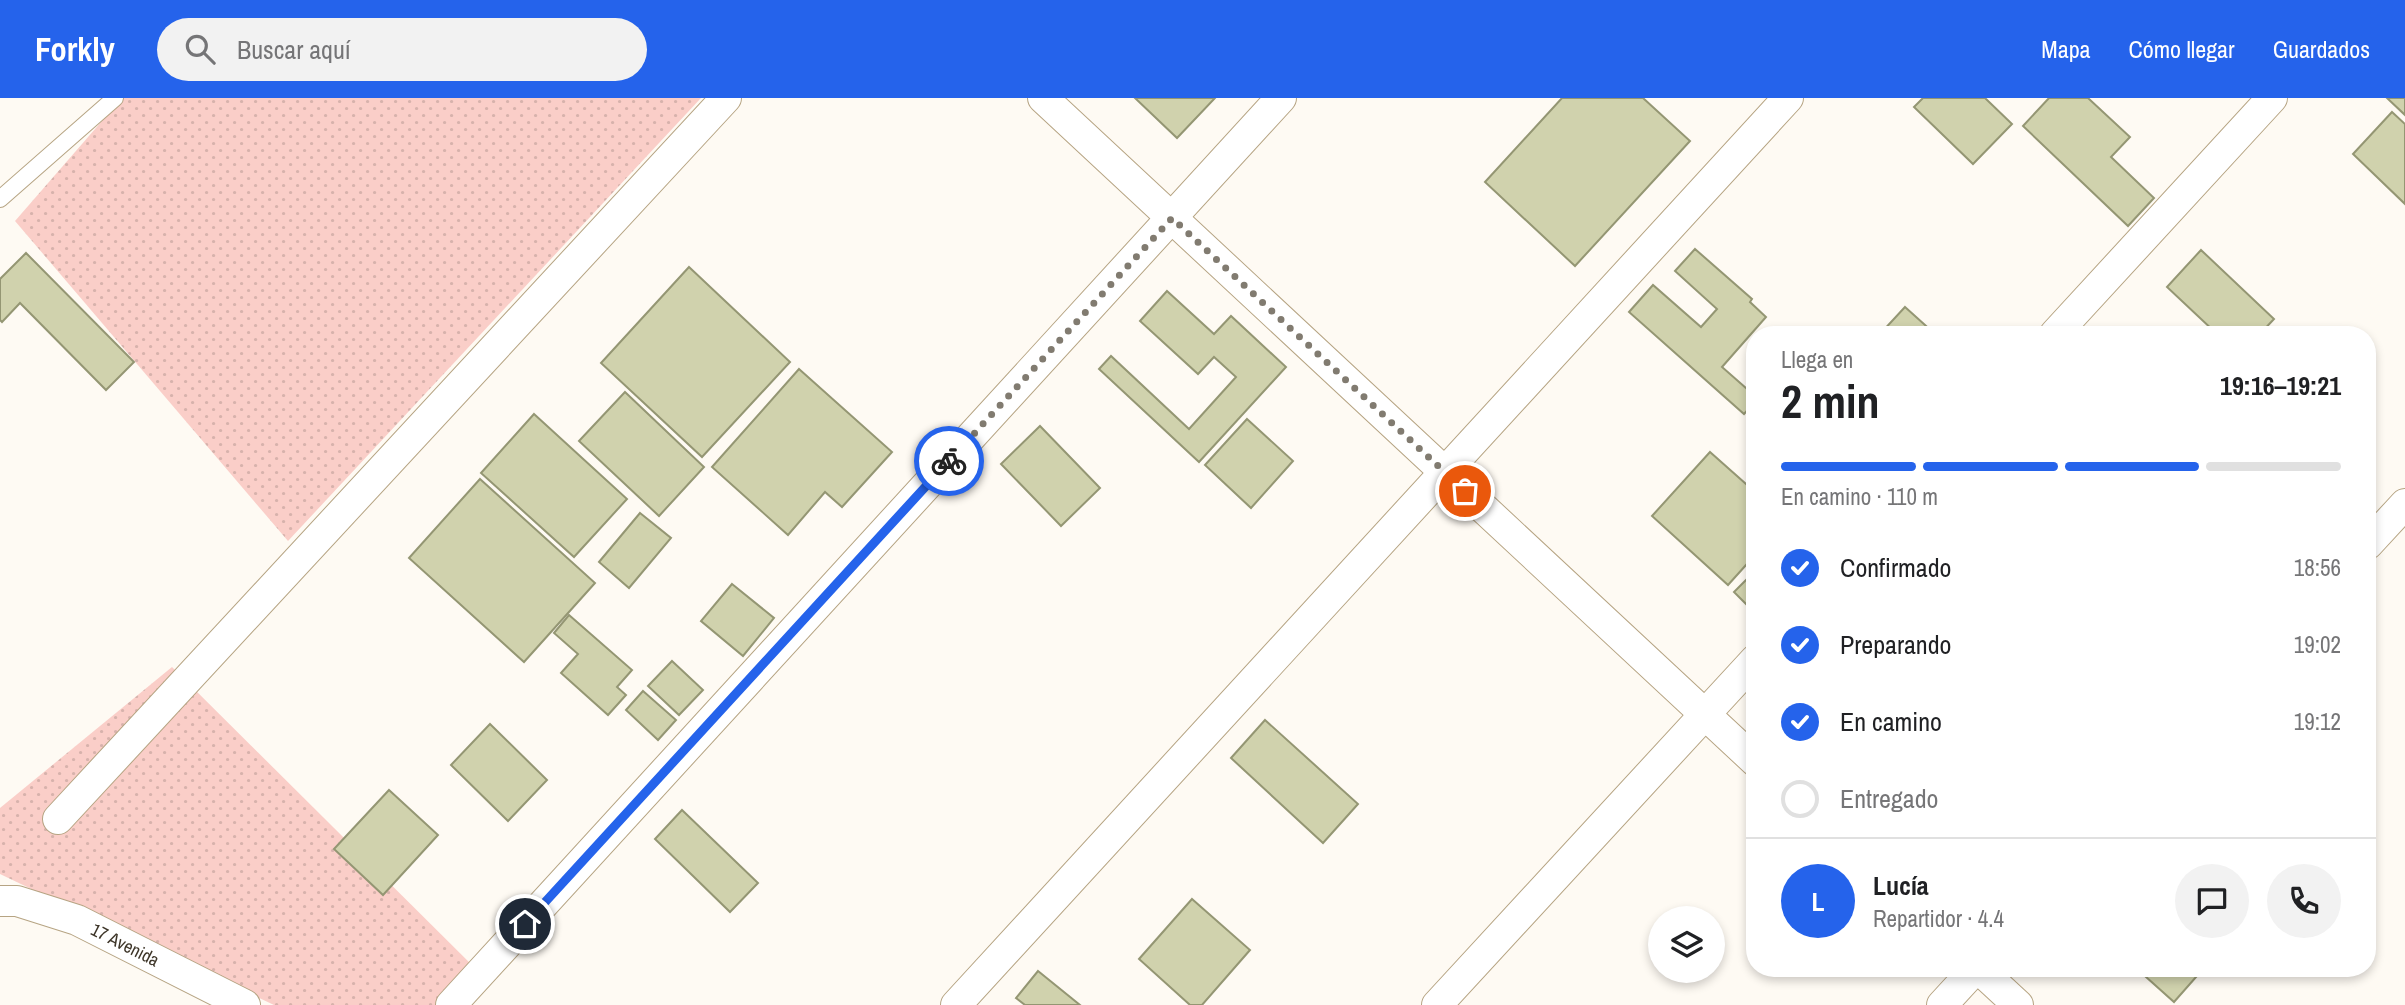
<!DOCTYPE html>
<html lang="es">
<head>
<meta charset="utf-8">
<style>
  :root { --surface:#fff; --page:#f2f2f2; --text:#202124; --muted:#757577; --line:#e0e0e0; --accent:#2563eb }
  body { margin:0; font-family:"Archivo Narrow",sans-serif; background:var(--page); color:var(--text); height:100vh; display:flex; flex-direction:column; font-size:26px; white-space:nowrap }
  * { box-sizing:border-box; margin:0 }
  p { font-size:23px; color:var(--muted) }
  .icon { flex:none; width:38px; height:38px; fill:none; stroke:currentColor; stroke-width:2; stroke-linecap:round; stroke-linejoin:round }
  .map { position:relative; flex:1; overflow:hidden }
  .panel { position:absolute; left:1746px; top:228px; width:630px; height:651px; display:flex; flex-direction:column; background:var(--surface); border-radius:28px; box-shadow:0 4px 10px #0003 }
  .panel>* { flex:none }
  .controls { position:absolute; left:1648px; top:808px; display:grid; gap:14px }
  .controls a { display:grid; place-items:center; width:77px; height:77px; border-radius:50%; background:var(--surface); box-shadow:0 4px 10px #0003; font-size:35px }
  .pin { position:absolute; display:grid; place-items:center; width:60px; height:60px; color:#fff; margin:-30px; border:4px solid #fff; border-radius:50%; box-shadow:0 2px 7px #0007 }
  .courier { position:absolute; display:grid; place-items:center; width:70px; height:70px; margin:-35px; border:5px solid #2563eb; border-radius:50%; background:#fff; color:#222; box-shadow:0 2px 9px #0007 }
  .headline em { font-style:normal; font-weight:700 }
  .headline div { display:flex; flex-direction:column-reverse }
  .headline { display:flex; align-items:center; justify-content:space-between; height:119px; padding:0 35px }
  h1 { font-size:46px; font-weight:700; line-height:52px }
  .bar { display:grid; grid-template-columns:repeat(4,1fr); gap:10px 7px; align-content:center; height:84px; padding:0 35px }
  .bar i { height:9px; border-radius:5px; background:var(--line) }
  .bar .current { background:var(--accent) }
  .bar p { grid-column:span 4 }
  .line { display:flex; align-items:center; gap:18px; padding:0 35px; border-top:2px solid var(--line) }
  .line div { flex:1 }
  .round { display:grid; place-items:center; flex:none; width:74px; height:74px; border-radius:37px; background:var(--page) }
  ol { padding:0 35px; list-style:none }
  li { display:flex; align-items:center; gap:21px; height:77px }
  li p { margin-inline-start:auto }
  li .icon { padding:7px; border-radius:50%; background:var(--accent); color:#fff; stroke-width:4 }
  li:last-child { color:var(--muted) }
  li i { width:38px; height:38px; border:4px solid var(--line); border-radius:50% }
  header { display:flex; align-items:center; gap:42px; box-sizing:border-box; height:98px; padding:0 35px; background:var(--accent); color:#fff }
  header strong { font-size:33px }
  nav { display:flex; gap:38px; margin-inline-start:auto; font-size:24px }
  .search { width:490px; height:63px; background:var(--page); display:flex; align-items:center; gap:18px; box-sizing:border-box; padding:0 24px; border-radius:38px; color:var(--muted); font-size:26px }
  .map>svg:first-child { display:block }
</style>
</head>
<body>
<header>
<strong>Forkly</strong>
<div class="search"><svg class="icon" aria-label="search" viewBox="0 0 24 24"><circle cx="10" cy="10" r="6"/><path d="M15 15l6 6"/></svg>Buscar aquí</div>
<nav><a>Mapa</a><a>Cómo llegar</a><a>Guardados</a></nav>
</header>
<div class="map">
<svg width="2405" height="907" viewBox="0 0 2405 907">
  <defs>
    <pattern id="grass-dots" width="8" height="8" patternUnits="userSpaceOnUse" patternTransform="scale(1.75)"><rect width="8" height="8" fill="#facec8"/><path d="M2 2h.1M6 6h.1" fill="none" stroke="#d7b2ac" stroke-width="1.8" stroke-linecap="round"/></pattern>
  </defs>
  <rect width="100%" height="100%" fill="#fefaf3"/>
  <!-- grass -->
  <g fill="url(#grass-dots)">
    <polygon points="122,0 701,0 288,443 15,123"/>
    <polygon points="172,569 483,878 455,907 274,907 0,776 0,710"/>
  </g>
  <!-- building -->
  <g fill="#d0d2ad" stroke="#949673" stroke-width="2">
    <polygon points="1135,0 1215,0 1177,40"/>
    <polygon points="1562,0 1643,0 1690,43 1575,168 1485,84"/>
    <polygon points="1923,0 1985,0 2012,26 1973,66 1914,9"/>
    <polygon points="2049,0 2088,0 2130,39 2111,59 2154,100 2128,128 2023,28"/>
    <polygon points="2387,0 2405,0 2405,17"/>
    <polygon points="2392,14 2405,26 2405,106 2353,56"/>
    <polygon points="1695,151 1752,201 1750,204 1766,219 1722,269 1755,298 1755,304 1744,316 1629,214 1653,187 1701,229 1717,211 1675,173"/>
    <polygon points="2201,152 2274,221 2260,236 2217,236 2167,189"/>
    <polygon points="26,155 134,264 106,292 20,205 2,224 0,222 0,181"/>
    <polygon points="689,169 790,264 702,359 601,265"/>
    <polygon points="1167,193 1214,236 1231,218 1286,269 1199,364 1099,271 1111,258 1189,331 1236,279 1214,259 1198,276 1140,223"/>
    <polygon points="1905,209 1935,236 1880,236"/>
    <polygon points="799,271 892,354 842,409 825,394 788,437 712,369"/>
    <polygon points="625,294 704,369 659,418 579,343"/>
    <polygon points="534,316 627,401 574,459 481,375"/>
    <polygon points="1247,321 1293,363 1251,410 1205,367"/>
    <polygon points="1040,328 1100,390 1061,428 1001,366"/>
    <polygon points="1710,354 1755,394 1755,457 1728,487 1652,418"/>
    <polygon points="480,381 595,485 524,564 409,460"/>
    <polygon points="640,415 671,440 629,490 599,464"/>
    <polygon points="1755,473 1755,515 1734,494"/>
    <polygon points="732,486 774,520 743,558 701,523"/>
    <polygon points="569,517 632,572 617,589 626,597 608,617 561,575 578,556 554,535"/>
    <polygon points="672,563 703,592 679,617 648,588"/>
    <polygon points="643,593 676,622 658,642 626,612"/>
    <polygon points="1265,622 1358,706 1323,745 1231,660"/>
    <polygon points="490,626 547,682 508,723 451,667"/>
    <polygon points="389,692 438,737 383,797 334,751"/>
    <polygon points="682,712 758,785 730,814 655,741"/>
    <polygon points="1192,801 1250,852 1202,907 1190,907 1139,861"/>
    <polygon points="2136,870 2204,870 2174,904"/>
    <polygon points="1038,873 1080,907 1025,907 1016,900"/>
  </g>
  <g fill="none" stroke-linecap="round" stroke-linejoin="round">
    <defs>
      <polyline id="service" points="0,101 115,0"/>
      <g id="minor">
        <polyline points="1043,0 1755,663"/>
        <polyline points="2055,236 2272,0"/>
        <polyline points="2368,446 2405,406"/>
        <polyline points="58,721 726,0"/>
        <polyline points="0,803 17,803 77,822 245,907"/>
        <polyline points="1978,870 2018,907"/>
        <polyline points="451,907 1281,0"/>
        <polyline points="956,907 1788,0"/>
        <polyline points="1437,907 1755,562"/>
        <polyline points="1942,907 1976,870"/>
      </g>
    </defs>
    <!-- service casing -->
    <use href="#service" stroke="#b6a483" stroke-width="18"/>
    <!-- minor casing -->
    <use href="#minor" stroke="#b6a483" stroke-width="32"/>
    <!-- service -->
    <use href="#service" stroke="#fff" stroke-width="16"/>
    <!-- minor -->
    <use href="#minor" stroke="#fff" stroke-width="30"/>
  </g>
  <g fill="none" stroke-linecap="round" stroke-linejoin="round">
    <!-- done -->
    <polyline stroke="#817b70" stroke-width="7" stroke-dasharray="0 12.6" points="949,363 1172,120 1465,393"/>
    <!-- route -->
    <polyline stroke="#2563eb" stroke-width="9" points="525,826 949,363"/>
  </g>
  <g text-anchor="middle" stroke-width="6" stroke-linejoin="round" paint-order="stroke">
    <!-- street labels -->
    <g font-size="18" fill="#3e3629" stroke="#fff">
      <text transform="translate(125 847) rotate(27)" y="6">17 Avenida</text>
    </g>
  </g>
</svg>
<div class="controls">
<a><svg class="icon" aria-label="layers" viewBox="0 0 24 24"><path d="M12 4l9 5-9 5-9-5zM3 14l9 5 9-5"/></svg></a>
</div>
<div class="pin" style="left:1465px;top:393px;background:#ea580c"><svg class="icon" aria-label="bag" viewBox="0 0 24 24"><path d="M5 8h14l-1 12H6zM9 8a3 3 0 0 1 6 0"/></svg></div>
<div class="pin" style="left:525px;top:826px;background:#1f2937"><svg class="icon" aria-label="home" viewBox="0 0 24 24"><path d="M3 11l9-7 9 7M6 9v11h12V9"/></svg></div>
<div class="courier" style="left:949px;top:363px"><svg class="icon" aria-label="bike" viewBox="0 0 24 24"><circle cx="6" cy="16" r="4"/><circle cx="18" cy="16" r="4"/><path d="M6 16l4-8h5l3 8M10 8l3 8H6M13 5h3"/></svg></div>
<section class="panel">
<div class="headline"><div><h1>2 min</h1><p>Llega en</p></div><em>19:16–19:21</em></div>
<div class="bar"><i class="current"></i><i class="current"></i><i class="current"></i><i></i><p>En camino · 110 m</p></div>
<ol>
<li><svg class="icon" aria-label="check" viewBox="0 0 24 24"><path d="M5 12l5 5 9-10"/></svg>Confirmado<p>18:56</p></li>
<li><svg class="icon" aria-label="check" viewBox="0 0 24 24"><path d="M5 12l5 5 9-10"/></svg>Preparando<p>19:02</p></li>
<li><svg class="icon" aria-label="check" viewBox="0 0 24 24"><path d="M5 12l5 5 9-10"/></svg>En camino<p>19:12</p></li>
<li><i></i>Entregado</li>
</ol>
<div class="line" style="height:126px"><b class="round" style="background:var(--accent);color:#fff">L</b><div><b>Lucía</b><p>Repartidor · 4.4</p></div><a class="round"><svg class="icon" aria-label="chat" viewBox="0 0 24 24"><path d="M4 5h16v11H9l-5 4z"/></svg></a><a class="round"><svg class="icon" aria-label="phone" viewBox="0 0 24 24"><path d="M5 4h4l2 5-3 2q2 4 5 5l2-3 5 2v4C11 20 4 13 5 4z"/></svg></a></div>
</section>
</div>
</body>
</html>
